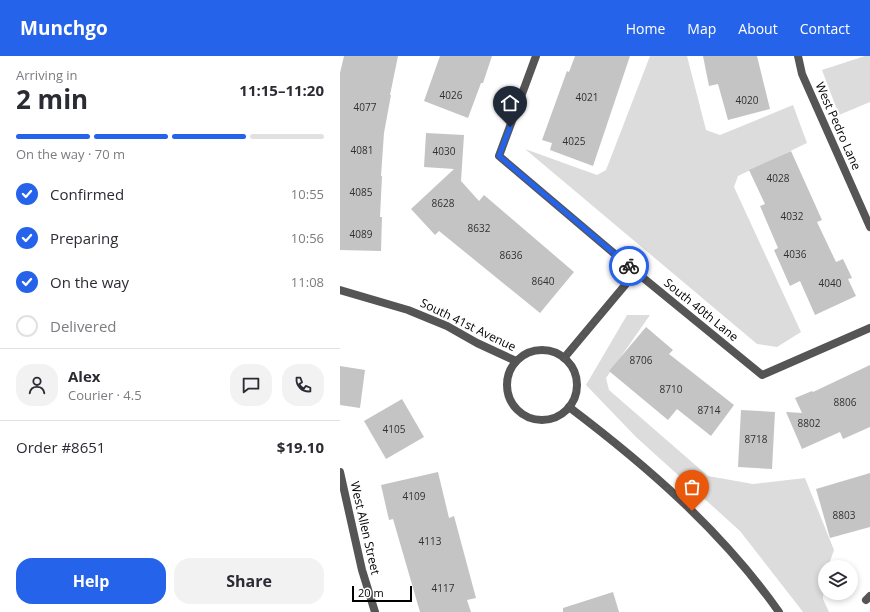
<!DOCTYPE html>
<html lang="en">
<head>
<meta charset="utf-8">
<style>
  :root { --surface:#fff; --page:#f2f2f3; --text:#2b2b33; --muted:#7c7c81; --line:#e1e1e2; --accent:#2563eb }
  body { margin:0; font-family:"Open Sans",sans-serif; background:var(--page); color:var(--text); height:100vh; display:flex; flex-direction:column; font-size:15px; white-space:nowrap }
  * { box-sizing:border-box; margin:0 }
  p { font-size:13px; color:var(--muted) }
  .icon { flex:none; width:22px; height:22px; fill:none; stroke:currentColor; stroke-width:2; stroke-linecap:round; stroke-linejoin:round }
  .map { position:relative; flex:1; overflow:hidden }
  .side { display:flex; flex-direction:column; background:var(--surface); width:340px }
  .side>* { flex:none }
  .controls { position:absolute; left:478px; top:504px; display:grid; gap:8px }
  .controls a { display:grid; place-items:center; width:40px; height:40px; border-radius:50%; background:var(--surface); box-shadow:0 2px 6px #0003; font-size:20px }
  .scale { position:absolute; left:12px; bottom:10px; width:60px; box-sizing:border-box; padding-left:4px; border:2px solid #000; border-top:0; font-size:11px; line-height:14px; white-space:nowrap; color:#000; -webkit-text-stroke:3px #fff; paint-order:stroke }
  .pin { position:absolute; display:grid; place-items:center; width:34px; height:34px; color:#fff; margin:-41px -17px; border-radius:50% 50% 50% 0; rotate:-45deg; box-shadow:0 0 4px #0007 }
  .pin .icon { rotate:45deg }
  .courier { position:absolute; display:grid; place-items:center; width:40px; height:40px; margin:-20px; border:3px solid #2563eb; border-radius:50%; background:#fff; color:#222; box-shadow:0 1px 5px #0007 }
  .headline em { font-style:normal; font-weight:700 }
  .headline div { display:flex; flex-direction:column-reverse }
  .headline { display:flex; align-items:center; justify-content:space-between; height:68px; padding:0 16px }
  h1 { font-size:26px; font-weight:700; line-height:30px }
  .bar { display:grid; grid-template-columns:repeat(4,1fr); gap:6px 4px; align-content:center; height:48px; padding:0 16px }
  .bar i { height:5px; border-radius:3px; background:var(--line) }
  .bar .current { background:var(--accent) }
  .bar p { grid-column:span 4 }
  .line { display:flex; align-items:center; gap:10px; padding:0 16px; border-top:1px solid var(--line) }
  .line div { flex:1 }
  .round { display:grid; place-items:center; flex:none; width:42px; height:42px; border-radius:16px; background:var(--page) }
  ol { padding:0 16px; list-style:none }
  li { display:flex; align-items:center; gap:12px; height:44px }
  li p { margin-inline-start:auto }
  li .icon { padding:4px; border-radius:50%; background:var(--accent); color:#fff; stroke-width:4 }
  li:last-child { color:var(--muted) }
  li i { width:22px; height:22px; border:2px solid var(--line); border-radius:50% }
  .cta { display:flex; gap:8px; margin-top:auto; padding:8px 16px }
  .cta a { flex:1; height:46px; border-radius:16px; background:var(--accent); color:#fff; font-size:16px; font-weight:700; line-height:46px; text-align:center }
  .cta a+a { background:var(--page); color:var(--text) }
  header { display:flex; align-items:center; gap:24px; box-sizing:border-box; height:56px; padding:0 20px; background:var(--accent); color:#fff }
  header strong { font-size:19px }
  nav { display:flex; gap:22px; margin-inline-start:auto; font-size:14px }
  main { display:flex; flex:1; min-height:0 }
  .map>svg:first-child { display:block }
</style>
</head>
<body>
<header>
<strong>Munchgo</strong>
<nav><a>Home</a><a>Map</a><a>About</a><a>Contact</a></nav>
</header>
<main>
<section class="side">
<div class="headline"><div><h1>2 min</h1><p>Arriving in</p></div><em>11:15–11:20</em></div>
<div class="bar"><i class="current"></i><i class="current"></i><i class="current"></i><i></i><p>On the way · 70 m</p></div>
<ol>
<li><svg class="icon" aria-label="check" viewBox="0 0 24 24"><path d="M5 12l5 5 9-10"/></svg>Confirmed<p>10:55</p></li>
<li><svg class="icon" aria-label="check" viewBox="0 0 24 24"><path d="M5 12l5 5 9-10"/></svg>Preparing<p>10:56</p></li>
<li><svg class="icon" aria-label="check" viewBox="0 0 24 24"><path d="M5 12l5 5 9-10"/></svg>On the way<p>11:08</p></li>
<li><i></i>Delivered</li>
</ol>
<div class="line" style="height:72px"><a class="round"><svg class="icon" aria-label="person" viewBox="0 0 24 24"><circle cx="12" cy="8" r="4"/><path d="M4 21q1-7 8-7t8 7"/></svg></a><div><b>Alex</b><p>Courier · 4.5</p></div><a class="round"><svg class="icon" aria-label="chat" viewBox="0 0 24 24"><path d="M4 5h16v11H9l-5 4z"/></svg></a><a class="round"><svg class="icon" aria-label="phone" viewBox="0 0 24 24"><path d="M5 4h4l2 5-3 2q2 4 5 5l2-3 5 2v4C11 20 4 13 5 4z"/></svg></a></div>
<div class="line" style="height:52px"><div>Order #8651</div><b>$19.10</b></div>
<div class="cta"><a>Help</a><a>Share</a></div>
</section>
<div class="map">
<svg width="530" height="556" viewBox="0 0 530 556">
  <rect width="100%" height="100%" fill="#fff"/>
  <!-- green -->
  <g fill="#dcdcdc">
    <polygon points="310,0 347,0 366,74 380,79 453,49 467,87 398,120 394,131 461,276 437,291 417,288 185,93 257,119 266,114"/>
    <polygon points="525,0 530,0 530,46 499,59 482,14"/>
    <polygon points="287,259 310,259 266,322 269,334 368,420 413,428 465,422 494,494 488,511 485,511 483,543 489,556 463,556 400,475 296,381 246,329"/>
  </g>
  <!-- building -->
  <g fill="#c4c4c4">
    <polygon points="4,0 58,0 50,39 51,39 44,77 41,120 42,120 40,161 42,161 41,195 0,194 0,17"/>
    <polygon points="100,0 152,0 143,27 141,27 128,62 84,45"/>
    <polygon points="235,0 290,0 253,110 210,94 212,87 202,84 227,15 229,16"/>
    <polygon points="363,0 417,0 430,53 388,64 378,28 369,30"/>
    <polygon points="86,77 124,79 121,125 139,145 144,139 234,216 200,257 99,175 95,179 71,153 114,113 84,111"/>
    <polygon points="451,95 482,164 477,166 496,206 503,203 512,222 508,223 516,240 475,259 460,225 450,230 434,194 438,192 420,150 425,148 409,114"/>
    <polygon points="306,271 333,294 329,298 394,349 371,380 337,353 328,364 269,315"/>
    <polygon points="530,309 530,371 503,383 500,376 462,393 446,356 462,357 455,342 472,335 473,336"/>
    <polygon points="0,310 25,314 20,352 0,349"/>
    <polygon points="62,343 84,381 46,403 24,365"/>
    <polygon points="401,354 435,356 432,413 398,411"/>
    <polygon points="98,416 109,462 114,460 136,542 127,544 131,556 80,556 53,463 49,464 41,429"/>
    <polygon points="530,417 530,471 490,482 476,433"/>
    <polygon points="273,536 279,556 223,556 223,552"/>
  </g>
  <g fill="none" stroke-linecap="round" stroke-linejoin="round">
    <!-- street -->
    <g stroke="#555" stroke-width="8">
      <polyline points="196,0 159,100 296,216 422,319 530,272"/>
      <polyline points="458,0 462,18 530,171"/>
      <polyline points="0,234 68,254 107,270 137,287 176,305"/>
      <circle cx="202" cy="329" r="35"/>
      <polyline points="224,302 296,216"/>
      <path d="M229 351C307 410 382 475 439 556"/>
      <polyline points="0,416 22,514 35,556"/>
      <polyline points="526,544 530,540"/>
    </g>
  </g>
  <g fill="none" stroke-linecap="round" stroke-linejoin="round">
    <!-- done -->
    <path stroke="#595959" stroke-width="4" stroke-dasharray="0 7.2" d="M289 210 296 216 224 302C238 317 239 333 229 351L277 387 352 455"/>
    <!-- route -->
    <polyline stroke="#2563eb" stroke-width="5" points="170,71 159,100 289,210"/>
  </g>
  <g text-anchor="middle" stroke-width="4" stroke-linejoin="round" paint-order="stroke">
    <!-- number labels -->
    <g font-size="10" fill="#313131">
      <text x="111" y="43">4026</text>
      <text x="247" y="45">4021</text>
      <text x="407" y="48">4020</text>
      <text x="25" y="55">4077</text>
      <text x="234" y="89">4025</text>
      <text x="22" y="98">4081</text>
      <text x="104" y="99">4030</text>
      <text x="438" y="126">4028</text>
      <text x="21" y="140">4085</text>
      <text x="103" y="151">8628</text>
      <text x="452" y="164">4032</text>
      <text x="139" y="176">8632</text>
      <text x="21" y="182">4089</text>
      <text x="455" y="202">4036</text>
      <text x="171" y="203">8636</text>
      <text x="203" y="229">8640</text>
      <text x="490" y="231">4040</text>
      <text x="301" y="308">8706</text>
      <text x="331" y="337">8710</text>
      <text x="505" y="350">8806</text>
      <text x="369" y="358">8714</text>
      <text x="469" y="371">8802</text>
      <text x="54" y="377">4105</text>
      <text x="416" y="387">8718</text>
      <text x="74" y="444">4109</text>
      <text x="504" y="463">8803</text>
      <text x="90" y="489">4113</text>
      <text x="103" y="536">4117</text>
    </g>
    <!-- street labels -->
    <g font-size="12" fill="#000" stroke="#fff">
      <text transform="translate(498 70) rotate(66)" y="4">West Pedro Lane</text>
      <text transform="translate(361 254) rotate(39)" y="4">South 40th Lane</text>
      <text transform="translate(128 269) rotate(26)" y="4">South 41st Avenue</text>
      <text transform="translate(25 472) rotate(77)" y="4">West Allen Street</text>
    </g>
  </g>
</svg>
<div class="controls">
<a><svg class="icon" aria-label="layers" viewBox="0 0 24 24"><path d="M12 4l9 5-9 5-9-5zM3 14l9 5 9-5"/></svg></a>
</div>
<div class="scale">20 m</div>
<div class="pin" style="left:352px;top:455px;background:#ea580c"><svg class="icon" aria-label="bag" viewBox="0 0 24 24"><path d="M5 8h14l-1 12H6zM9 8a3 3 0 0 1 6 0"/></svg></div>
<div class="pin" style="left:170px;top:71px;background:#1f2937"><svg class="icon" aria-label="home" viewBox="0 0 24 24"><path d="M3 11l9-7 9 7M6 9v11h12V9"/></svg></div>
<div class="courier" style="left:289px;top:210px"><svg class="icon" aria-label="bike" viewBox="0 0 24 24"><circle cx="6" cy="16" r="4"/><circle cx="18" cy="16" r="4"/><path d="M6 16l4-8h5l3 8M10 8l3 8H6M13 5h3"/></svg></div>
</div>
</main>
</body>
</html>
